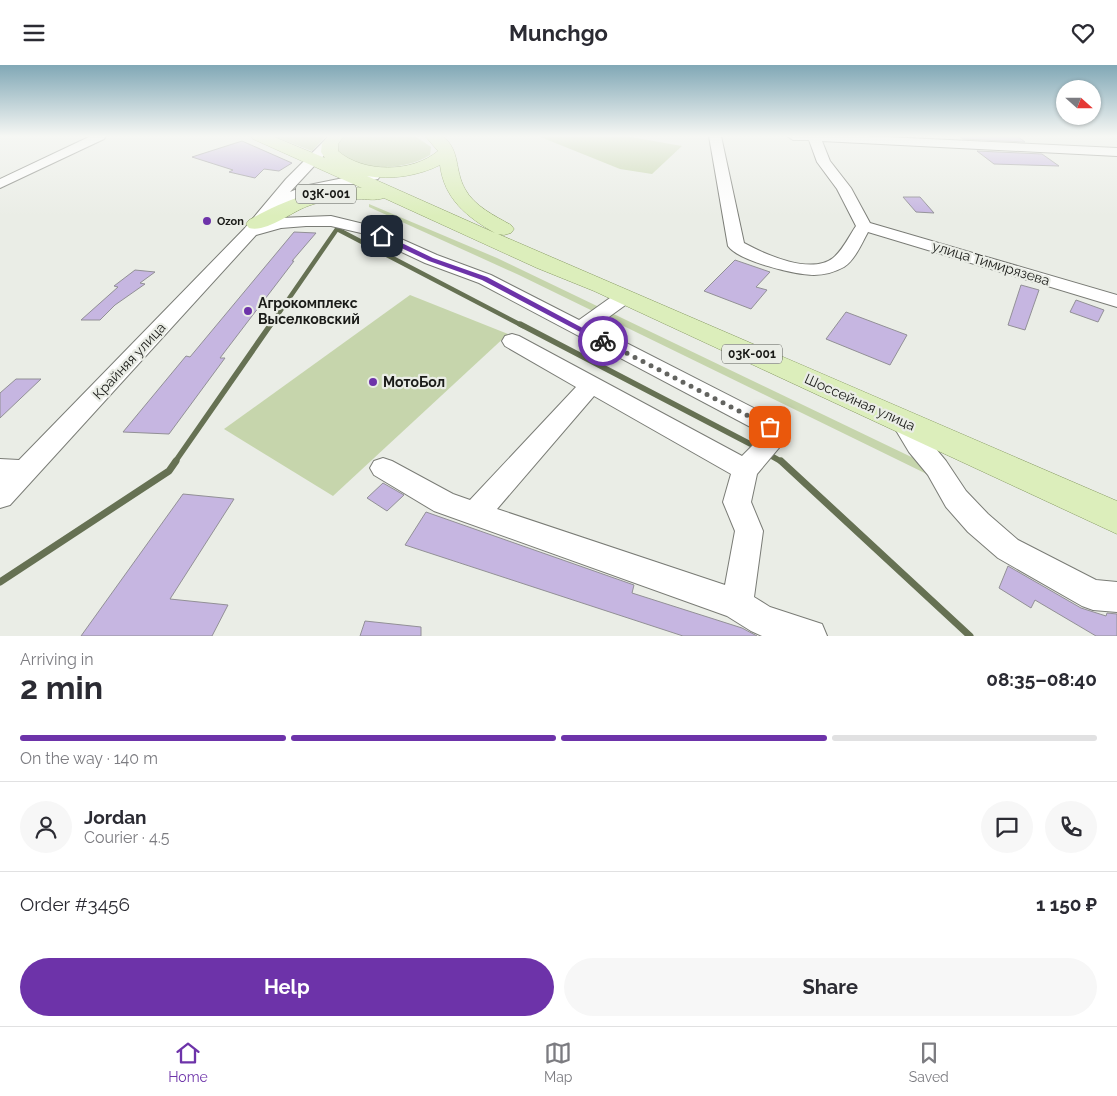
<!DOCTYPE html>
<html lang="en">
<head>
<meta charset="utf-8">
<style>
  :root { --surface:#fff; --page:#f7f7f7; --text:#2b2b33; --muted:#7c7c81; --line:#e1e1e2; --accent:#6d33a9 }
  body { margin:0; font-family:Raleway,sans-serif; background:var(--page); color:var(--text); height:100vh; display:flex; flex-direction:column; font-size:19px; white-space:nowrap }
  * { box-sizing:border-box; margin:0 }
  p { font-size:16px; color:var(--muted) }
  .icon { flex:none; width:28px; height:28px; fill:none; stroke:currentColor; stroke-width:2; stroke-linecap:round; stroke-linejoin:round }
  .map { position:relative; height:571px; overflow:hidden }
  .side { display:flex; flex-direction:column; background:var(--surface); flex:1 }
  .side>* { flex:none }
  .needle { width:32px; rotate:111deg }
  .buttons { position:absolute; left:1056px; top:15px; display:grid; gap:10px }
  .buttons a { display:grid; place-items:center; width:45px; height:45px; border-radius:50%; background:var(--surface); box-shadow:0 1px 4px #0004; font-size:25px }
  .pin { position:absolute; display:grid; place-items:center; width:42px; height:42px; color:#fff; margin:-21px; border-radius:10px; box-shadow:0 2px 8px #0006 }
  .courier { position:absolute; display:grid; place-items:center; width:50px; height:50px; margin:-25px; border:4px solid #6d33a9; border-radius:50%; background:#fff; color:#222; box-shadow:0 1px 6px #0007 }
  .summary em { font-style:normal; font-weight:700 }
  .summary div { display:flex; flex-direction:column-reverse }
  .summary { display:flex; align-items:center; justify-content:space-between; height:85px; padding:0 20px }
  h1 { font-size:32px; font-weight:700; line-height:38px }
  .bar { display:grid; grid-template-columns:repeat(4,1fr); gap:8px 5px; align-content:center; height:60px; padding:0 20px }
  .bar i { height:6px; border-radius:4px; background:var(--line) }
  .bar .selected { background:var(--accent) }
  .bar p { grid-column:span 4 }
  .line { display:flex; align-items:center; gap:12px; padding:0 20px; border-top:1px solid var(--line) }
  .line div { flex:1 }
  .round { display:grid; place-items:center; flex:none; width:52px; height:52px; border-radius:26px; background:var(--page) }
  .primary-button { display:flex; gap:10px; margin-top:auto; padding:10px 20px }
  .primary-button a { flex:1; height:58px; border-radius:30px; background:var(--accent); color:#fff; font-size:20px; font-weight:700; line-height:58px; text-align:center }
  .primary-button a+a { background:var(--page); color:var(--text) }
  header { display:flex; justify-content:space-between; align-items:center; height:65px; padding:0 20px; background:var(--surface); font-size:22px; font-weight:700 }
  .menu { display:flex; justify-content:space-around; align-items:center; height:70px; border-top:1px solid var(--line); background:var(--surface); font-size:14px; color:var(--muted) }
  .menu a { display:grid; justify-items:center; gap:2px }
  .menu .selected { color:var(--accent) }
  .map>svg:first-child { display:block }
</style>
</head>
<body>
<header><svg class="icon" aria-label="menu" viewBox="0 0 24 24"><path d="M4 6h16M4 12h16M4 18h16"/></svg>Munchgo<svg class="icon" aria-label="heart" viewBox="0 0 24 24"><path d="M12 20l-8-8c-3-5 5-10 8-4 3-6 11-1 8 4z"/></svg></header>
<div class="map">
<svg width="1117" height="571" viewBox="0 0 1117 571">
  <rect width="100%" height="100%" fill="#eaede6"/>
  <!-- green -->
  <g fill="#c6d5ac">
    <polygon points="273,71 326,71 312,86"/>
    <path d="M343 71H415L431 82 430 90C401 107 368 104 338 92V76Z"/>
    <polygon points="538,71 625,71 682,81 652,109 620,104"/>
    <polygon points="369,139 497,193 928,400 939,415 519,210 369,142"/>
    <polygon points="410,230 508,269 333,431 224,364"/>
  </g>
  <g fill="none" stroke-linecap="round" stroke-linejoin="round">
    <!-- stream-far2 -->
    <polyline stroke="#667153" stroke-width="4.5" points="270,261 337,164 523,261"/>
    <!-- stream-far1 -->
    <g stroke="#667153" stroke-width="5.5">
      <polyline points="520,259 758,383"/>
      <polyline points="768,389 782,397"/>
      <polyline points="175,397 271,259"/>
    </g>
    <!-- stream -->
    <g stroke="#667153" stroke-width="7">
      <polyline points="781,396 970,571"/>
      <polyline points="0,517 169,406 176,396"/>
    </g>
  </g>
  <!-- building -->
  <g fill="#c6b6e1" stroke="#929096">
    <polygon points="959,71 1017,71 1025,77 963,74"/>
    <polygon points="242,76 292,98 279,106 264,104 255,113 229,107 233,105 192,92"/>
    <polygon points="977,86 1042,89 1059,101 994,99"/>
    <polygon points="903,132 920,132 934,148 916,147"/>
    <polygon points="294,167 316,168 292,196 294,196 220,293 225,293 169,369 123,367 186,291 190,292"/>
    <polygon points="735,195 770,207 756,222 767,225 751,244 704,226"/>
    <polygon points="135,205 155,207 140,218 145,219 115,240 100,255 81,255 118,222 114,221"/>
    <polygon points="1021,220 1039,225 1025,265 1008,260"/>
    <polygon points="1076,235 1104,245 1098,257 1070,247"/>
    <polygon points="846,247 907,270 890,300 826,274"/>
    <polygon points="16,314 41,314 0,353 0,328"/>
    <polygon points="383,418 404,430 387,446 367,433"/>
    <polygon points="183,429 234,434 170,534 228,540 212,571 81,571"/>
    <polygon points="426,447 634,520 632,528 742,563 757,571 683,571 405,480"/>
    <polygon points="1008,501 1081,543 1106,551 1107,548 1117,549 1117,571 1096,571 1035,535 1031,543 999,523"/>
    <polygon points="365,556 421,562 421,571 360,571"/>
  </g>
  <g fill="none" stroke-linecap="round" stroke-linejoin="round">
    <defs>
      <g id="minor">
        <polygon points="91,71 106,71 104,74 0,123 0,114"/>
        <path d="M329 71H342L290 127 304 121 373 107 380 111 378 114 309 128 284 142 277 143 266 157 279 153 331 151 372 161 437 190 491 210 579 255 617 228 624 226 631 228 634 232 631 236 595 262 779 356 782 362 783 378 757 409 751 437 763 466 754 532 770 542 822 559 827 571H762L751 566 727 551 434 446 374 410 370 403 374 396 383 393 392 396 453 429 470 435 576 322 505 281 502 276 505 271 512 269 519 271 742 391 758 375V366L479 218 425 198 361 168 331 161H306L281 163 256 170 10 440 0 443V394L19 395 244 164 286 114ZM594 331 731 409 723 437 735 466 725 520 497 444Z"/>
        <path d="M709 71H721L744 178C766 190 811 210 833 193 843 185 849 171 856 161L837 124 817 97 809 75H793L787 71H865L1117 83V91L822 76 830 96 851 123 870 158 1117 230V242L868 167C862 178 855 195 844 202 835 207 824 210 814 210 796 210 738 196 728 181Z"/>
        <polygon points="903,348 912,351 927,373 946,396 966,426 988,449 1018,475 1096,515 1117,517 1117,547 1093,545 1082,541 998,493 968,467 946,442 928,410 909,387 891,357 894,351"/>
      </g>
      <path id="major" d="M251 71H272L325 93 321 87 322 79 328 71H344L338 79V86C363 108 412 108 438 86L425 71H443C461 87 454 104 465 124 474 141 495 151 511 160L514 164 511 168 504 170 498 169 1117 436V469L594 226 537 203 384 133C375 136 367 134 358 134 341 134 324 135 308 141 291 147 266 168 249 163L246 159 249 155C285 135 321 121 362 123L253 74ZM440 100C444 134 467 152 495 168L367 111C392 115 418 111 440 100Z"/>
    </defs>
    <!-- minor casing -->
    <use href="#minor" stroke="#7a7c76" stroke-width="2"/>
    <!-- major casing -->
    <use href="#major" stroke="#899c65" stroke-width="1"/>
    <!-- minor -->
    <use href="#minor" fill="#fff" fill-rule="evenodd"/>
    <!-- major -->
    <use href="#major" fill="#dceebb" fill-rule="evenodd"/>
  </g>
  <!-- sky -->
  <linearGradient id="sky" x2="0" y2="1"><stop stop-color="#81a8b6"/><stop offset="0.47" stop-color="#f6f7f4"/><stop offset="1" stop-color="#f6f7f4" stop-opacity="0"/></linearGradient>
  <rect width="1117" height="151" fill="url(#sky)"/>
  <!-- route -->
  <polygon fill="#6d33a9" points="380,170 385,170 433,193 487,212 607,276 601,278 482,215 429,196 380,173"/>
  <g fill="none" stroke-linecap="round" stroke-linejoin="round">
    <!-- done -->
    <polyline stroke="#636460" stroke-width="5" stroke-dasharray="0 9" points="603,276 770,362"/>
  </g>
  <!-- markers -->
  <g fill="#6d33a9" stroke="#eaede6" stroke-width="2">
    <circle cx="207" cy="156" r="5"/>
    <circle cx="248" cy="246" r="5"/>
    <circle cx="373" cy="317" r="5"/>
  </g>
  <g text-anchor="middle" stroke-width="4.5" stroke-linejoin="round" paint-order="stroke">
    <!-- far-poi labels -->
    <g font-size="11" font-weight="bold" fill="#1a1b18" stroke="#eaede6" text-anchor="start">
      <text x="217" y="160">Ozon</text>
    </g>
    <!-- shield labels -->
    <g fill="#eaede6" stroke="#585a56" stroke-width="1">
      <rect x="296" y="119.5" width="60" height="19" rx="4"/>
      <rect x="722" y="279.5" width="60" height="19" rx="4"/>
    </g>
    <g font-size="12" font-weight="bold" fill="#1a1b18">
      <text x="326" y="133">03К-001</text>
      <text x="752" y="293">03К-001</text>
    </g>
    <!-- street labels -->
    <g font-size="14" fill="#1a1b18" stroke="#eaede6">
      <text transform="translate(991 198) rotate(17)" y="5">улица Тимирязева</text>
      <text transform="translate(129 296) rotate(-47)" y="5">Крайняя улица</text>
      <text transform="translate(860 337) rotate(24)" y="5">Шоссейная улица</text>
    </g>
    <!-- poi labels -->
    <g font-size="14" font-weight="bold" fill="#1a1b18" stroke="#eaede6" text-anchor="start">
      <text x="258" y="243">Агрокомплекс<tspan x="258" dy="16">Выселковский</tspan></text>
      <text x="383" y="322">МотоБол</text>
    </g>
  </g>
</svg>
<div class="buttons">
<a><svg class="needle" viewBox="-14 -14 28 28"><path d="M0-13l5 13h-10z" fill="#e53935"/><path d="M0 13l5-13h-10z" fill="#7c7c81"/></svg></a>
</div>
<div class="pin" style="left:770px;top:362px;background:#ea580c"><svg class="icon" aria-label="bag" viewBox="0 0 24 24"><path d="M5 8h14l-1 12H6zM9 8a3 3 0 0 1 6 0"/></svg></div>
<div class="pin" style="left:382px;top:171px;background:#1f2937"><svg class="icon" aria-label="home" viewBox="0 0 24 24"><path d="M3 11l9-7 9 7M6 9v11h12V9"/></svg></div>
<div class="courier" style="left:603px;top:276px"><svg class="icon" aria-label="bike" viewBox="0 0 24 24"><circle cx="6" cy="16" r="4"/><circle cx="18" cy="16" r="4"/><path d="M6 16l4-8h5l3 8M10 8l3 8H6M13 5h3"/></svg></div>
</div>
<section class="side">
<div class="summary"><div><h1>2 min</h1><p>Arriving in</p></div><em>08:35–08:40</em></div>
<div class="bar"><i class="selected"></i><i class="selected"></i><i class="selected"></i><i></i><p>On the way · 140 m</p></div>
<div class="line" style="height:90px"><a class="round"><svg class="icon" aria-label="person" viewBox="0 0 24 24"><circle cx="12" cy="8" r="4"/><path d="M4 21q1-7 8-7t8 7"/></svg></a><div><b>Jordan</b><p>Courier · 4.5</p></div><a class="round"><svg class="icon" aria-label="chat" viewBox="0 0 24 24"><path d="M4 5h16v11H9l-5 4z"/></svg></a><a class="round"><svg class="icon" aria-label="phone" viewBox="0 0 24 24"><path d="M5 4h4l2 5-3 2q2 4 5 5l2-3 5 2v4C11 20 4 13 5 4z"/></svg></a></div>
<div class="line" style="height:65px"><div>Order #3456</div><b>1 150 ₽</b></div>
<div class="primary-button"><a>Help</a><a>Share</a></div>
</section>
<nav class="menu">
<a class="selected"><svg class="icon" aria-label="home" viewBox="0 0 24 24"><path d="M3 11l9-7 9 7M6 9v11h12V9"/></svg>Home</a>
<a><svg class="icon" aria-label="map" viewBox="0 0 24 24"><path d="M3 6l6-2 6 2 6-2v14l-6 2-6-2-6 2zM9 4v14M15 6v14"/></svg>Map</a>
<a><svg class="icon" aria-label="saved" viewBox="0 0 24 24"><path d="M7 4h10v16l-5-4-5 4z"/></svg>Saved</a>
</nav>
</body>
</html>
